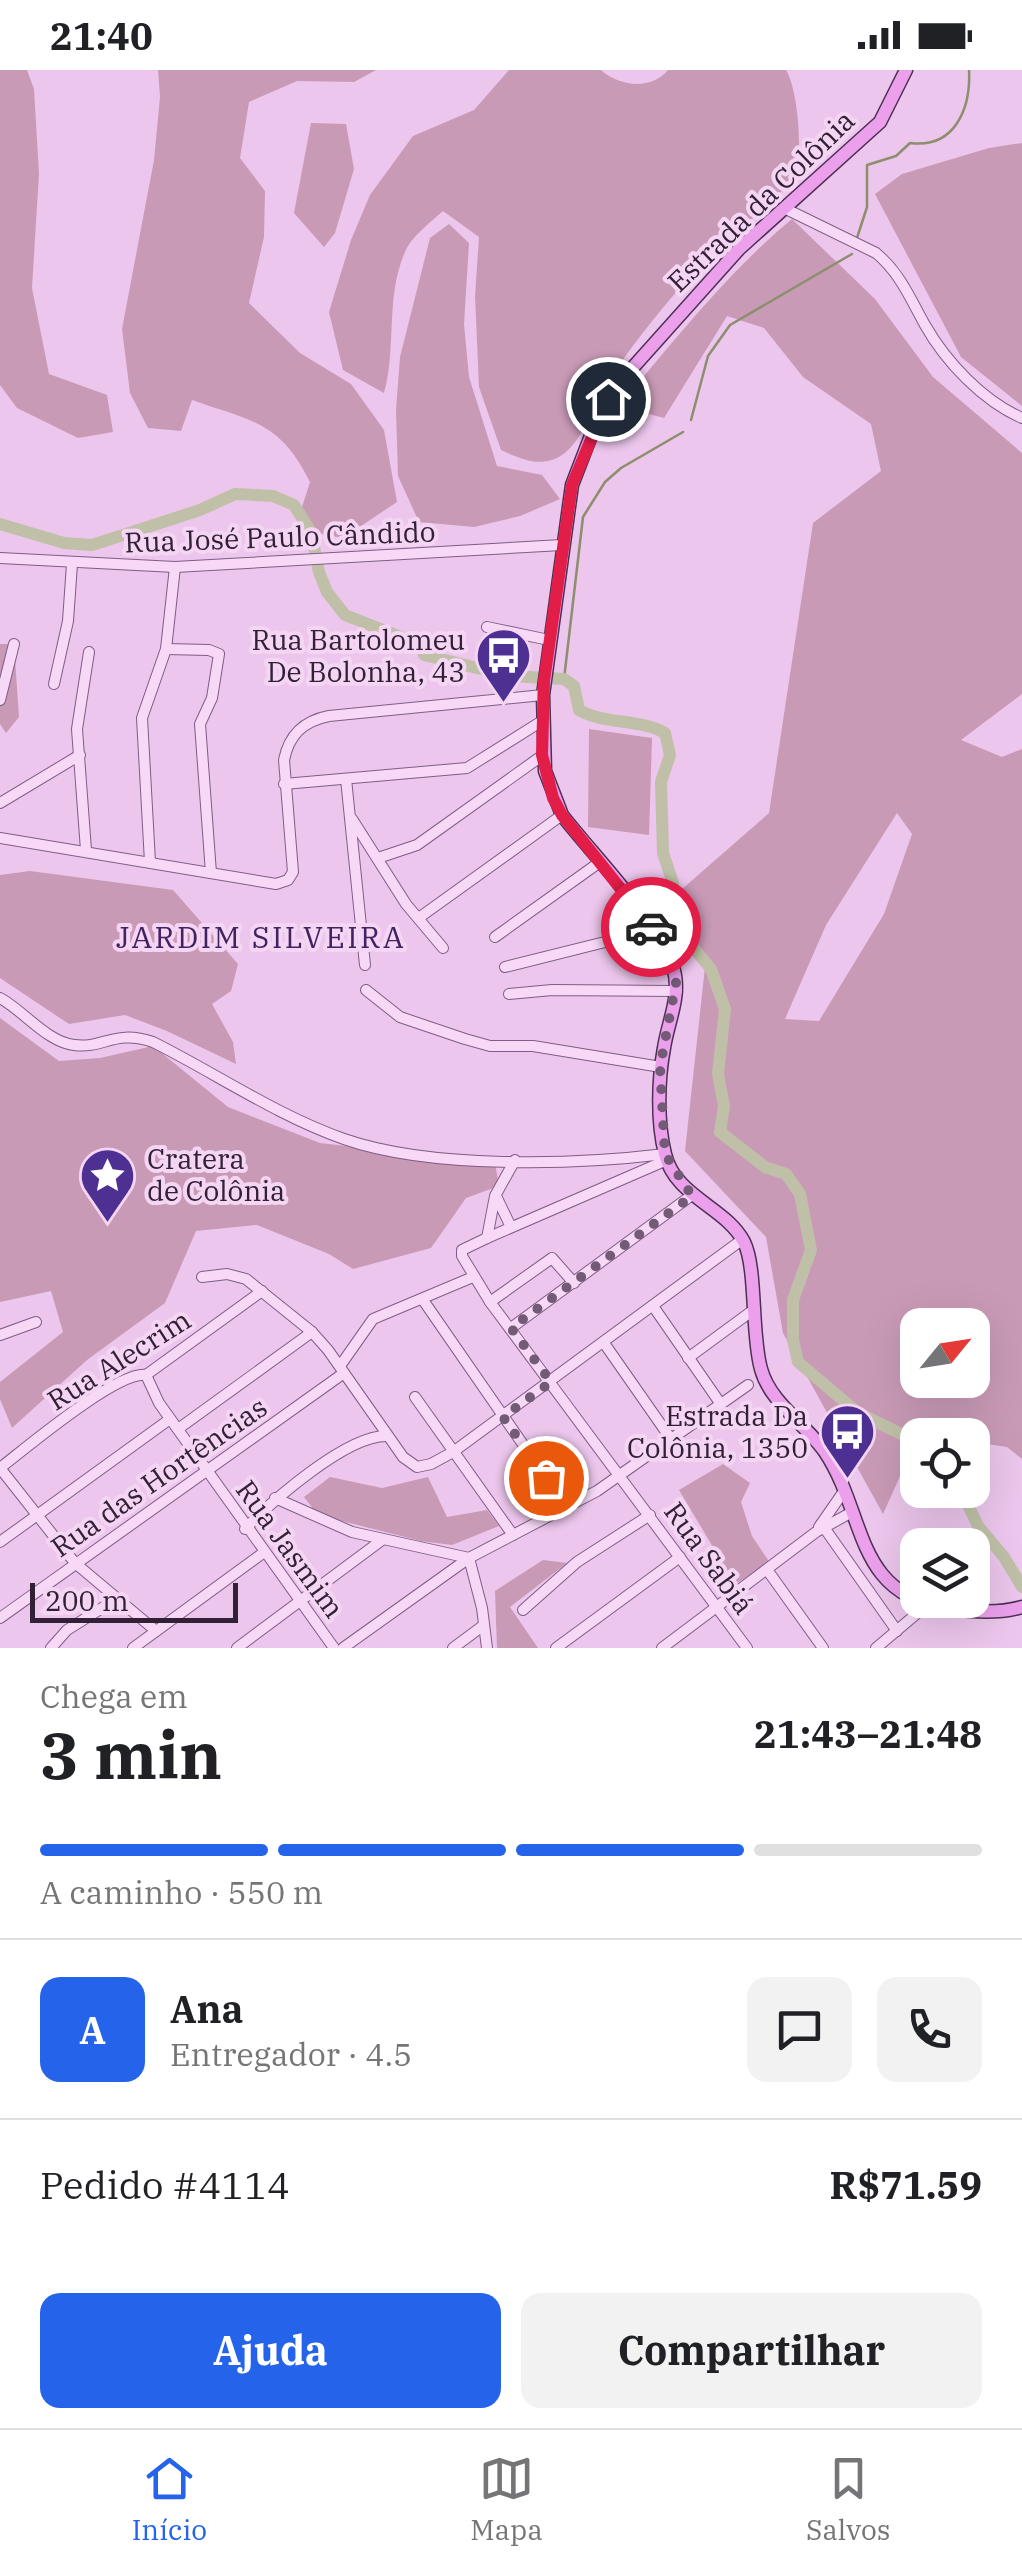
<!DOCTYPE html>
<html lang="pt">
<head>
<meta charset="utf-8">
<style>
  :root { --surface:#fff; --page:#f2f2f2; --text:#202124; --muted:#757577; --line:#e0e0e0; --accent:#2563eb }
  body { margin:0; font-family:"IBM Plex Serif",serif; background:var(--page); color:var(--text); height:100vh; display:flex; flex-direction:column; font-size:38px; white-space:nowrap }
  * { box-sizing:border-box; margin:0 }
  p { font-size:32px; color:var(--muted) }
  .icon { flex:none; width:55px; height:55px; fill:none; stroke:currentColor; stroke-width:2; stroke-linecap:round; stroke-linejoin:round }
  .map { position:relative; height:1578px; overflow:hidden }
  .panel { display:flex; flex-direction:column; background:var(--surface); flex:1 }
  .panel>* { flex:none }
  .needle { width:65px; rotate:60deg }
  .buttons { position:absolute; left:900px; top:1238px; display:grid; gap:20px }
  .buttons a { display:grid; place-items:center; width:90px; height:90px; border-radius:20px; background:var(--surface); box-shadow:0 10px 40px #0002; font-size:50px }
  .scale { position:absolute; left:30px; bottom:25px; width:208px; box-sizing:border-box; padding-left:10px; border:5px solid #322037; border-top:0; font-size:28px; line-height:35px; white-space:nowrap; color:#322037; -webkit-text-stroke:8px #f4d5f3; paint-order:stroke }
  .pin { position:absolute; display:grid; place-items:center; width:85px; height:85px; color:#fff; margin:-42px; border:5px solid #fff; border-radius:50%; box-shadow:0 2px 10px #0007 }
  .courier { position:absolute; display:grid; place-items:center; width:100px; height:100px; margin:-50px; border:8px solid #e11d48; border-radius:50%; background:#fff; color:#222; box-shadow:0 2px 12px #0007 }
  .head em { font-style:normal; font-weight:700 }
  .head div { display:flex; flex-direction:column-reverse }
  .head { display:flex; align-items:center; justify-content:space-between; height:170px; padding:0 40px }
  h1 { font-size:65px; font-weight:700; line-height:75px }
  .bar { display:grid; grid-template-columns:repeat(4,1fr); gap:15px 10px; align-content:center; height:120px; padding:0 40px }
  .bar i { height:12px; border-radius:8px; background:var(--line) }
  .bar .selected { background:var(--accent) }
  .bar p { grid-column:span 4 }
  .line { display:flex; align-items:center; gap:25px; padding:0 40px; border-top:2px solid var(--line) }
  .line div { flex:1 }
  .round { display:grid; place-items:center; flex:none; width:105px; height:105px; border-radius:20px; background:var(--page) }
  .primary-button { display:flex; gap:20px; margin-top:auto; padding:20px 40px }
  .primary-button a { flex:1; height:115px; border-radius:20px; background:var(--accent); color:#fff; font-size:40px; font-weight:700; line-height:115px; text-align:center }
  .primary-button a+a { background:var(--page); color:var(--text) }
  .status { display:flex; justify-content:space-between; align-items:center; height:70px; padding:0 50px; background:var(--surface); direction:ltr }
  .status svg { height:28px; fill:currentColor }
  .tabs { display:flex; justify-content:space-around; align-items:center; height:140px; border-top:2px solid var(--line); background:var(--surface); font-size:28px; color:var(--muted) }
  .tabs a { display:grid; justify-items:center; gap:5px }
  .tabs .selected { color:var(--accent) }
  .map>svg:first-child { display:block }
</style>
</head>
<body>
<div class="status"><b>21:40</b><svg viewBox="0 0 49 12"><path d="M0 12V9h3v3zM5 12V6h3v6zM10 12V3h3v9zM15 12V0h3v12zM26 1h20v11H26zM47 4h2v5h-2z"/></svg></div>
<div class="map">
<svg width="1022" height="1578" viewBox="0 0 1022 1578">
  <rect width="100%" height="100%" fill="#ecc6ec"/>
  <!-- green -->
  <g fill="#c99ab6" fill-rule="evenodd">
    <polygon points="0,0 27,0 34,19 39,104 32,218 49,304 107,325 113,362 78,368 17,338 0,315"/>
    <path d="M158 0H376L354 12 297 11 249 32 240 88 265 121 264 167 249 233 300 283 351 314 384 360 397 432 343 468 295 459 310 412C280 351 251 351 192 330L181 361 148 358 130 323 122 259 154 90 160 27Z"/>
    <path d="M509 0H601C620 17 652 20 668 0H786C797 17 803 78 796 98 784 132 729 163 705 190 668 230 634 271 605 316 593 334 586 361 571 377 549 401 525 391 501 380L479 317 475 226 479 167 443 141C431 152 411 167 405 182 385 227 397 278 384 323L343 300 329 242 351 170 370 125 413 66 474 40Z"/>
    <polygon points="311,53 346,54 354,99 335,163 324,177 294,143"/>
    <polygon points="1022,73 1022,336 961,287 875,124 902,104 989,78"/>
    <path d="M792 149 875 229 933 307 1022 383V624L961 670 1002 687 1022 679V1389L1007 1377 973 1372 972 1365 919 1364 883 1444 783 1263 766 1167 685 1081 705 897 681 820 769 743 813 453 881 401 871 354 803 307 764 258 727 246 664 348 619 336C674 271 727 203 792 149ZM897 743 912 764 884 844 819 951 785 949 826 855ZM918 1255H972V1310H918Z"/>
    <polygon points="449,154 469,173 464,254 469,307 497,396 542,405 560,429 520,446 474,457 419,452 398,406 396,340 400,287 430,168"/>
    <polygon points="0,574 14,574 19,647 6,663 0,654"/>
    <polygon points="589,659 652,668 649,765 588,757"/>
    <polygon points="30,801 173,820 238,894 231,921 212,934 233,972 236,994 167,961 125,945 69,954 0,908 0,805"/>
    <polygon points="0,948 59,991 100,988 153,976 228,1037 320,1073 495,1093 499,1116 466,1128 431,1178 353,1199 329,1184 257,1155 196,1161 165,1233 87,1290 12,1358 0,1329 0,1312 63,1262 51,1221 0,1232"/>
    <polygon points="723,1394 750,1413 741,1432 752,1466 770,1493 735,1514 679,1420"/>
    <polygon points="330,1407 382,1418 428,1407 447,1447 487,1440 499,1456 452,1475 421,1471 318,1445 304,1427"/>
    <polygon points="543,1490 567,1493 510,1537 538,1578 497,1578 495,1521"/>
  </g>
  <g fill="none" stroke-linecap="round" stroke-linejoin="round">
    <!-- stream -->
    <g stroke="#8c8e6e" stroke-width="2.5">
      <path d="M856 171 867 137V95L896 86 910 73C955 79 971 38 969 0"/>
      <polyline points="691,350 708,286 730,255 852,184"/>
      <polyline points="564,609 583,447 605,412 621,398 683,362"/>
    </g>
    <!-- river -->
    <g stroke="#bfc0a7" stroke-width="12">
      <path d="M0 454 64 473 92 475 200 440 235 424 273 426 294 435 311 462 319 502 327 522 345 545 421 575 424 585 510 606 564 609 574 616 579 640C605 655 638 648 665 663L670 685 661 712 663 783 673 813 674 842 683 865 711 899 725 939 718 1004 724 1036 720 1062 765 1097 786 1104 800 1124 811 1180 793 1230V1270L798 1292 858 1343 918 1372"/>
      <polyline points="961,1420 978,1456 1004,1487 1022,1517"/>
    </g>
    <defs>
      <g id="minor">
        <path d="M784 138 876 183C900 203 910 228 925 255 946 292 983 331 1022 348"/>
        <polyline points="0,488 175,497 562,475"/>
        <polyline points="487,557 549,570"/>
        <polyline points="166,579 209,580 219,584 212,628 200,654 211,803"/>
        <polyline points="54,614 68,551 72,494"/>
        <polyline points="0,630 14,574"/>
        <polyline points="346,709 365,895"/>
        <polyline points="284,714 467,698 542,651"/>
        <polyline points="0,733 80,685"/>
        <polyline points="352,749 406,834 443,878"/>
        <path d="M0 768 276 814 288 810 293 802 284 690C289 665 303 651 329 646L543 625"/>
        <polyline points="86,780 77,659 89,582"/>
        <polyline points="378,788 417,775 543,685"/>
        <polyline points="150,792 142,648 166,579 175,497"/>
        <polyline points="420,847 562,745"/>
        <polyline points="495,867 600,792"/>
        <polyline points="505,897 653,860"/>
        <polyline points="366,920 400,947 465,969 490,976 533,976 661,997"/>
        <polyline points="509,924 552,920 677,921"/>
        <path d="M0 928C24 941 47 972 74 975 104 979 114 959 153 972 217 1004 276 1045 344 1069 430 1099 574 1095 665 1084"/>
        <polyline points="667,1090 487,1168 462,1180 462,1186 490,1232 747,1578"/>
        <polyline points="496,1126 511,1157"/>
        <polyline points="487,1168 495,1126 515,1090"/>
        <polyline points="202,1207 227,1204 246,1209 312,1262 328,1280 403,1387 417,1397 431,1394 453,1382 743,1169"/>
        <polyline points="423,1230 567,1438"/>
        <polyline points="490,1232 552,1188 574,1213"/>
        <polyline points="653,1236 720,1333"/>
        <polyline points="511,1258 692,1125"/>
        <polyline points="0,1265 36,1252"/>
        <polyline points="604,1273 671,1369"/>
        <polyline points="688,1288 752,1241"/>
        <polyline points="340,1296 373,1249 473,1207"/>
        <polyline points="146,1305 159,1333 334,1578"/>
        <polyline points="415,1327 513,1465"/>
        <polyline points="178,1359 312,1262"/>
        <path d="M0 1398C26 1378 117 1301 146 1305L262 1221"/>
        <polyline points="0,1398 75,1493 156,1561"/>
        <polyline points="275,1428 352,1462 469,1488 482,1538 487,1578"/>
        <polyline points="823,1456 897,1561"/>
        <polyline points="819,1457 844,1421"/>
        <path d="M245 1459C273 1430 346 1366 386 1366"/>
        <polyline points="0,1472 170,1349"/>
        <polyline points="768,1501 823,1578"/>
        <polyline points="523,1540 577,1492 650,1445"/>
        <polyline points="0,1548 344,1303"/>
        <polyline points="51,1578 67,1560 118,1528"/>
        <polyline points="133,1578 263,1483"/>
        <polyline points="237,1578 382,1470"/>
        <polyline points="343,1578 469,1488 597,1421 748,1315"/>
        <polyline points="453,1578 484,1555"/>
        <polyline points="556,1578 680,1487"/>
        <polyline points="662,1578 816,1462 852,1442"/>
        <polyline points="876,1578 927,1535"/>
      </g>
      <path id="major" d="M906 0 880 52 739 179 619 313 599 345 572 415 543 625 545 701 562 745C592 784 660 853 673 897 682 925 668 951 664 978 658 1010 657 1052 665 1084 675 1127 726 1137 744 1172 757 1198 751 1264 761 1299 770 1333 806 1354 825 1382 867 1445 853 1524 947 1538 972 1542 998 1544 1022 1537"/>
    </defs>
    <!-- minor casing -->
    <use href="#minor" stroke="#7f5d86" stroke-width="12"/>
    <!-- major casing -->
    <use href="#major" stroke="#4c3154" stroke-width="15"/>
    <!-- minor -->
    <use href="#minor" stroke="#f7d9f7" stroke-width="10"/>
    <!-- major -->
    <use href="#major" stroke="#eca0ec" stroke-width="12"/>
  </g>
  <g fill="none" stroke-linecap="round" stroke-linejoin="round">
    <!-- done -->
    <polyline stroke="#735a76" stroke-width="10" stroke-dasharray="0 18" points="546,1408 503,1347 551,1312 511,1258 692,1126 665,1084 660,997 676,913 670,887 651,857"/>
    <!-- route -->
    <polyline stroke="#e11d48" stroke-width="12" points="608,329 572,415 544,611 542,685 553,728 562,745 651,857"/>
  </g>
  <!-- icons -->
  <defs>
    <symbol id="bus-pin" viewBox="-11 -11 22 30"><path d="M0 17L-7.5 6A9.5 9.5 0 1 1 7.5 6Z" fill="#4d3092" stroke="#f4d5f3"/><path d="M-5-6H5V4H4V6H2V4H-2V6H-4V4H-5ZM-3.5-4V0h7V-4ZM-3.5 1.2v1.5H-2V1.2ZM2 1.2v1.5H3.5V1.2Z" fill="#fff"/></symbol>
    <symbol id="sight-pin" viewBox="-11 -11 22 30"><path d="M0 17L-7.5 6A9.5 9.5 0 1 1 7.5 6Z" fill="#4d3092" stroke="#f4d5f3"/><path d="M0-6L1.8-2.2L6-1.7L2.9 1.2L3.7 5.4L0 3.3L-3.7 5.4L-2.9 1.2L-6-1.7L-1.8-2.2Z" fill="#fff"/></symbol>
  </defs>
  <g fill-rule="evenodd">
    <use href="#bus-pin" x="472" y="554" width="63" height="86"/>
    <use href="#sight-pin" x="76" y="1074" width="63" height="86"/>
    <use href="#bus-pin" x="816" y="1330" width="63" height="86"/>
  </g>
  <g text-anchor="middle" stroke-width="8" stroke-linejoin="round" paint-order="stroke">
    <!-- street labels -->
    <g font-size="28" fill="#322037" stroke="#f4d5f3">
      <text transform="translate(761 131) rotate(-44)" y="10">Estrada da Colônia</text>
      <text transform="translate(280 467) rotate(-2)" y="10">Rua José Paulo Cândido</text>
      <text transform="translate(119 1290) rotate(-32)" y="10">Rua Alecrim</text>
      <text transform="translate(159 1407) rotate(-35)" y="10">Rua das Hortências</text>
      <text transform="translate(290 1479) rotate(54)" y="10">Rua Jasmim</text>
      <text transform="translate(709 1488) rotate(54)" y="10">Rua Sabiá</text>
    </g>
    <!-- poi labels -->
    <g font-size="28" fill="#322037" stroke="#f4d5f3" text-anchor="end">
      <text x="465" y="580">Rua Bartolomeu<tspan x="465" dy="32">De Bolonha, 43</tspan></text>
      <text x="147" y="1099" text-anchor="start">Cratera<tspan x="147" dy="32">de Colônia</tspan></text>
      <text x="808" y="1356">Estrada Da<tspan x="808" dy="32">Colônia, 1350</tspan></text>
    </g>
    <!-- neighbourhood labels -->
    <g font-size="30" letter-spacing="2.5" fill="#422261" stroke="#f4d5f3">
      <text x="261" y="878">JARDIM SILVEIRA</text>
    </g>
  </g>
</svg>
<div class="buttons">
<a><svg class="needle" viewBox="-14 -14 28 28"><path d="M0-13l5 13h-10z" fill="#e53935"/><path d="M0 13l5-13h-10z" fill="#757577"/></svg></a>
<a><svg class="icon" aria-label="locate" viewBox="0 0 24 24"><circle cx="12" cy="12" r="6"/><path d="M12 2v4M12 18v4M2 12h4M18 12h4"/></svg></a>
<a><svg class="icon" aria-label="layers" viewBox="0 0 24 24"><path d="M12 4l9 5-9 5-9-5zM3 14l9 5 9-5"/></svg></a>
</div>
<div class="scale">200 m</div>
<div class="pin" style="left:546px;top:1408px;background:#ea580c"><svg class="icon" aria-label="bag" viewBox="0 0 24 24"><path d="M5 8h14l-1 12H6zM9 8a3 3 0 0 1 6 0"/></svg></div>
<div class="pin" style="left:608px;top:329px;background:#1f2937"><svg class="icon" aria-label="home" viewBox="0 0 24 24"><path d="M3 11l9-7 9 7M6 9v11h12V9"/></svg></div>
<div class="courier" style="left:651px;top:857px"><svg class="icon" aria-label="car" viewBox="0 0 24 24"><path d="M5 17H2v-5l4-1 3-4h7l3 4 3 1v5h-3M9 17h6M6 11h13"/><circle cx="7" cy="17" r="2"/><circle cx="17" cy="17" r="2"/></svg></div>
</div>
<section class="panel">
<div class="head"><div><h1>3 min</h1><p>Chega em</p></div><em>21:43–21:48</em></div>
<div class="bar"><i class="selected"></i><i class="selected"></i><i class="selected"></i><i></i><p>A caminho · 550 m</p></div>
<div class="line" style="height:180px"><b class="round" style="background:var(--accent);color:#fff">A</b><div><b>Ana</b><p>Entregador · 4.5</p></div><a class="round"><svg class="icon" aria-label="chat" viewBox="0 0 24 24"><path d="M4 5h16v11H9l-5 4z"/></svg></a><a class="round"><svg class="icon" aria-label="phone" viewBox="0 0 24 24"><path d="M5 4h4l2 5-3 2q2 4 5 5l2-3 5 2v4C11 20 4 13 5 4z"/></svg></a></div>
<div class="line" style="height:130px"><div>Pedido #4114</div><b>R$71.59</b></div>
<div class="primary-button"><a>Ajuda</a><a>Compartilhar</a></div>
</section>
<nav class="tabs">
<a class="selected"><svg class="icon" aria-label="home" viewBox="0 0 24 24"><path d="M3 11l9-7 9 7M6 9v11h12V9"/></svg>Início</a>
<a><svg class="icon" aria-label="map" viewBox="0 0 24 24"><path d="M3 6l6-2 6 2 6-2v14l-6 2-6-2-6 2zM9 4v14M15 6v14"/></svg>Mapa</a>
<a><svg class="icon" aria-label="saved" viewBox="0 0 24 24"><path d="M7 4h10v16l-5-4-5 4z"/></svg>Salvos</a>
</nav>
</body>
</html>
